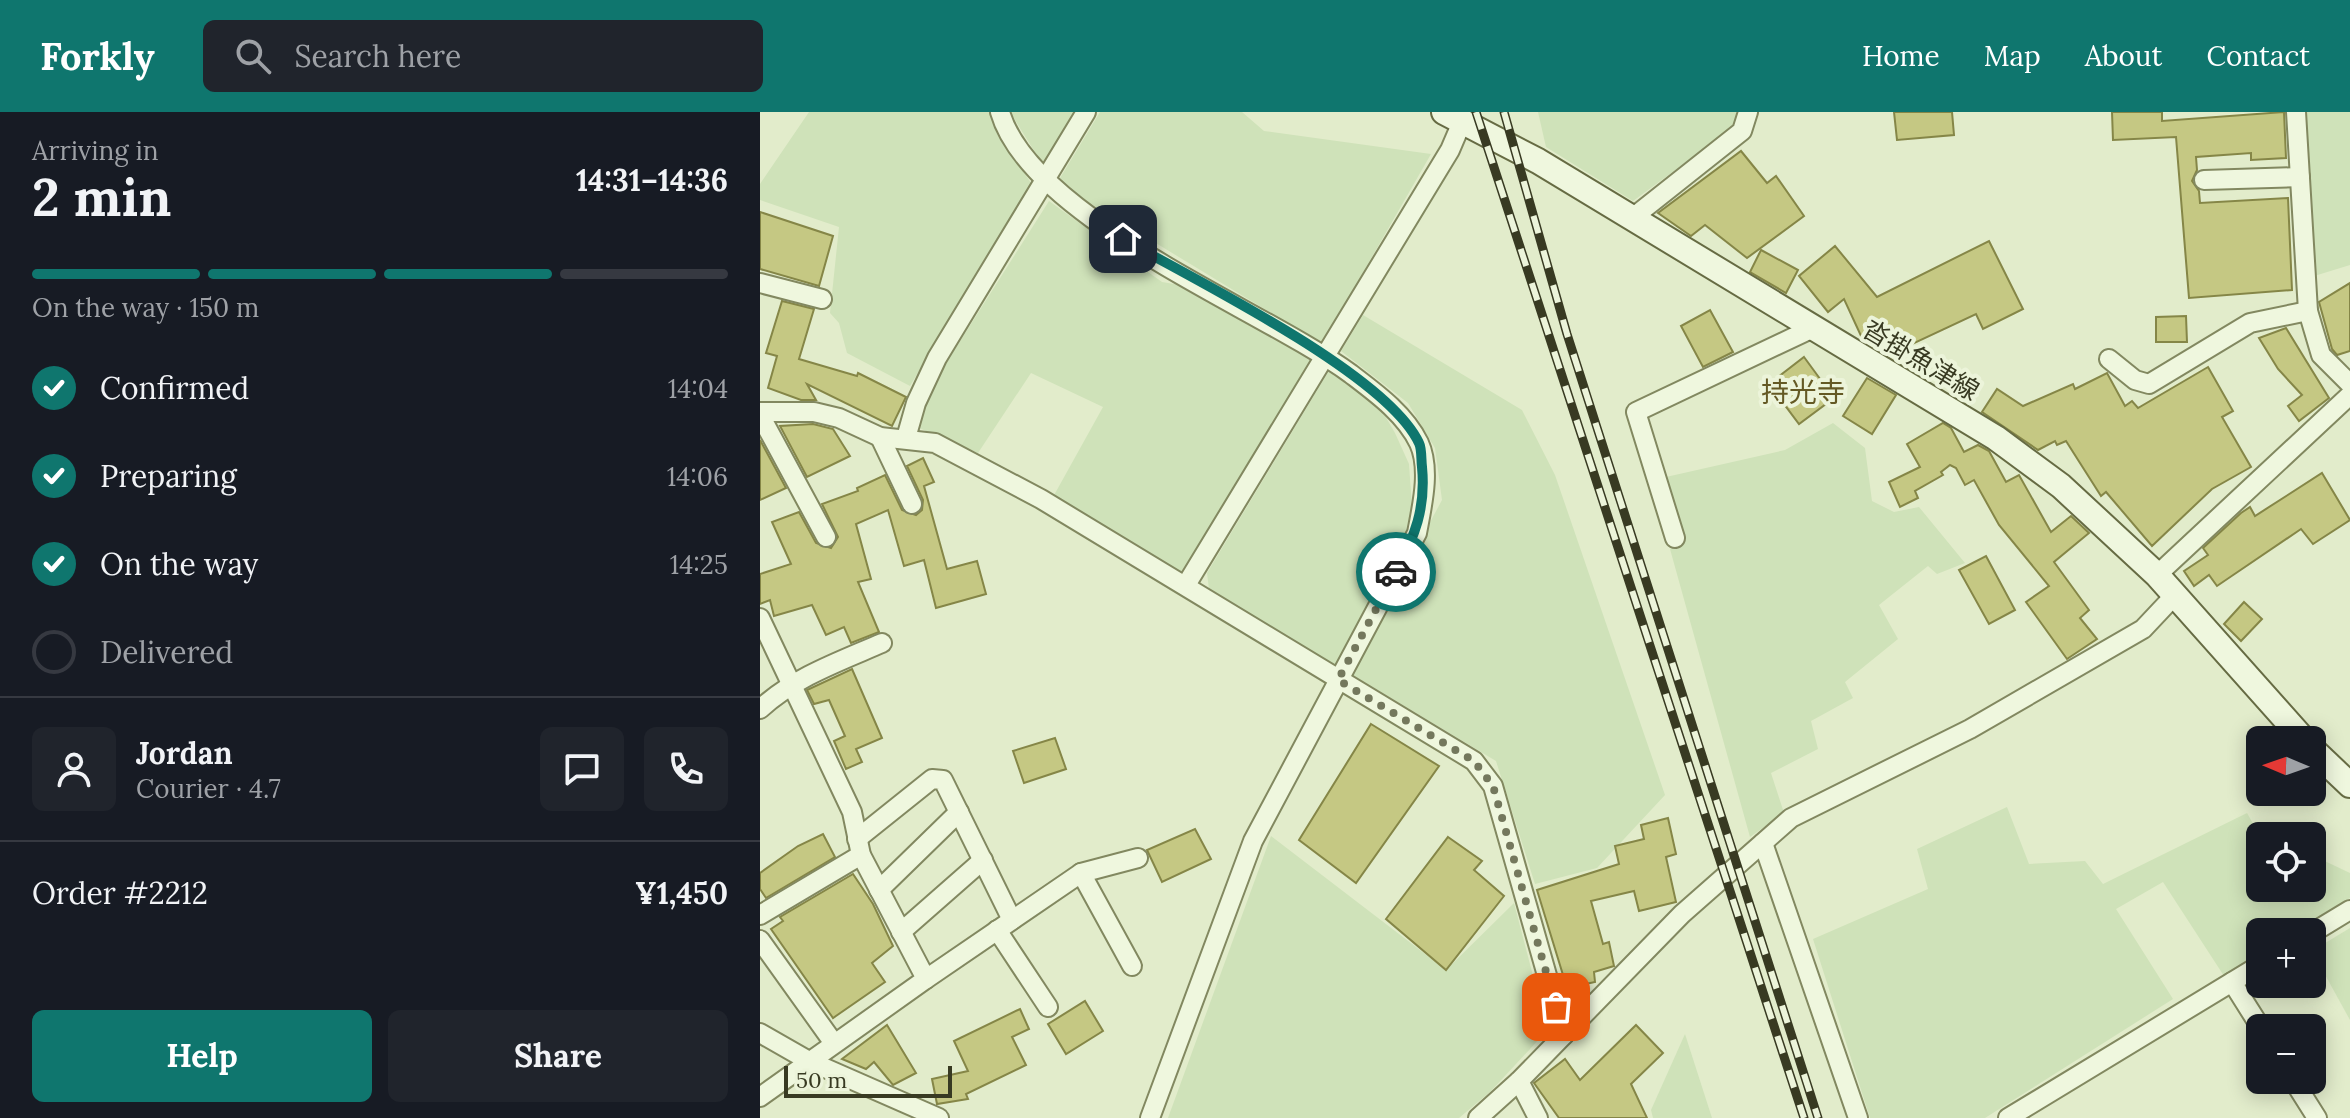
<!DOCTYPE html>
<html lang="en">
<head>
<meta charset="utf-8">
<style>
  :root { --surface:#171b24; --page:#20242c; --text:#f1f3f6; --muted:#9ea1a6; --line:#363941; --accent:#0f766e }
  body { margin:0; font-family:Lora,"Noto Sans JP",serif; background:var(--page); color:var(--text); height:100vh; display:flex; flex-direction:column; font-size:30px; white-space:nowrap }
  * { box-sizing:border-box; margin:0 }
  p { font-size:26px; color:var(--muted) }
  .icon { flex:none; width:44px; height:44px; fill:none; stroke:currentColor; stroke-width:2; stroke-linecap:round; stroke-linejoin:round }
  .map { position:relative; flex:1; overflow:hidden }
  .panel { display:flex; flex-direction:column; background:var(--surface); width:760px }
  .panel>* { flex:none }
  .needle { width:52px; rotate:272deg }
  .buttons { position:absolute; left:1486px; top:614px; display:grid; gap:16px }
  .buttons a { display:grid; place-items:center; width:80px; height:80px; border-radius:12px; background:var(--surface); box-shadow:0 4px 20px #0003; font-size:40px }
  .scale { position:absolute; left:24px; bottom:20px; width:168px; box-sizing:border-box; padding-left:8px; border:4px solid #383a22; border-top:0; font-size:22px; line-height:28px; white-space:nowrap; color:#383a22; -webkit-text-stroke:6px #ecf4da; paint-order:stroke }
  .pin { position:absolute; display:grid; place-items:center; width:68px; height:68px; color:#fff; margin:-34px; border-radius:16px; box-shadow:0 4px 12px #0006 }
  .courier { position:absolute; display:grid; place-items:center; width:80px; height:80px; margin:-40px; border:6px solid #0f766e; border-radius:50%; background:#fff; color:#222; box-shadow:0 2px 10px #0007 }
  .summary em { font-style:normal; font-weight:700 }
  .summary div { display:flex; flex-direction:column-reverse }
  .summary { display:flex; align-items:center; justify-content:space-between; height:136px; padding:0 32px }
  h1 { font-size:52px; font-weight:700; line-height:60px }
  .bar { display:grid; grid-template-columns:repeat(4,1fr); gap:12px 8px; align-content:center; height:96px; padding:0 32px }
  .bar i { height:10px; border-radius:6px; background:var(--line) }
  .bar .selected { background:var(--accent) }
  .bar p { grid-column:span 4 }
  .line { display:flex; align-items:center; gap:20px; padding:0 32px; border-top:2px solid var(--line) }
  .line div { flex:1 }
  .round { display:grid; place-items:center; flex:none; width:84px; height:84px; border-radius:12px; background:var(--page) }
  ol { padding:0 32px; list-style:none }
  li { display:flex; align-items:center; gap:24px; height:88px }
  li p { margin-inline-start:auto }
  li .icon { padding:8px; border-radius:50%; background:var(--accent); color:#fff; stroke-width:4 }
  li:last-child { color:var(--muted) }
  li i { width:44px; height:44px; border:4px solid var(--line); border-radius:50% }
  .primary-button { display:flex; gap:16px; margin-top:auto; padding:16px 32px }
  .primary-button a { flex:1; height:92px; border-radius:12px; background:var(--accent); color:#fff; font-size:32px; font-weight:700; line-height:92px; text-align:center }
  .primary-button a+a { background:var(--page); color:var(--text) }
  header { display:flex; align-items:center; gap:48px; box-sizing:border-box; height:112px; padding:0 40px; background:var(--accent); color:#fff }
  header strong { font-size:38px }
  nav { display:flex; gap:44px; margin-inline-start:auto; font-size:28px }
  .search { width:560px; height:72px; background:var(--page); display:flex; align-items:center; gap:20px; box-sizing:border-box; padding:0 28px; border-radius:12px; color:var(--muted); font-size:30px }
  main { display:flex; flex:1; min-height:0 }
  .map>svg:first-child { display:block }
</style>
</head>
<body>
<header>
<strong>Forkly</strong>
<div class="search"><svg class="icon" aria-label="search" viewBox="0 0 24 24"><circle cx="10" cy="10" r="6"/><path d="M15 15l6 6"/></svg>Search here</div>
<nav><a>Home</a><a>Map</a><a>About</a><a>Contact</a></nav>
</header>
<main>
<section class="panel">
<div class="summary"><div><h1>2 min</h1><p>Arriving in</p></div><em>14:31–14:36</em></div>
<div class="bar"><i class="selected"></i><i class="selected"></i><i class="selected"></i><i></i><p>On the way · 150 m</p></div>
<ol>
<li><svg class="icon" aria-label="check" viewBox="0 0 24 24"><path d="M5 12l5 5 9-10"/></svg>Confirmed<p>14:04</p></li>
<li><svg class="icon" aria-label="check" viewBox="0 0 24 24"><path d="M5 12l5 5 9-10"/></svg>Preparing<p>14:06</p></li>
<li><svg class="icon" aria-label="check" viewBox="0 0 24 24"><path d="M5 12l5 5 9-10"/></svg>On the way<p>14:25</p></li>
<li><i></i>Delivered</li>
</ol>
<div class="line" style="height:144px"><a class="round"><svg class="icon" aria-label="person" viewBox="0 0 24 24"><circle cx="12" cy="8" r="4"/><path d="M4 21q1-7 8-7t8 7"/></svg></a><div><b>Jordan</b><p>Courier · 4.7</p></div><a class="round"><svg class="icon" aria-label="chat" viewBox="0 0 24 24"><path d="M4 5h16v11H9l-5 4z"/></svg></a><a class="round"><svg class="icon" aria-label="phone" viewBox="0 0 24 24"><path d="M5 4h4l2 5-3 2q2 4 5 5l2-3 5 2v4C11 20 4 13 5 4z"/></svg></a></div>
<div class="line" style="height:104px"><div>Order #2212</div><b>¥1,450</b></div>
<div class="primary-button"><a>Help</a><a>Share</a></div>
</section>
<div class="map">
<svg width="1590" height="1006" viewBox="0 0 1590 1006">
  <rect width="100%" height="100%" fill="#e2eccb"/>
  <!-- farmland -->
  <g fill="#cfe2b9">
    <polygon points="49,0 231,0 239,23 271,71 150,274 87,241 79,211 70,201 79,115 0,88 0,72"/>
    <polygon points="250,0 314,0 283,53"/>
    <polygon points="340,0 482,0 504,19 671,42 562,232 297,71"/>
    <polygon points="778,0 976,0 977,5 970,18 873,89 786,35"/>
    <polygon points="1543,0 1590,0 1590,153 1551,165"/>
    <polygon points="289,89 402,170 432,175 553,246 420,462 293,385 343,295 271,261 218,341 159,316 169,278"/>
    <polygon points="603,203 762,298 795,363 905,683 837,756 775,772 736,649 589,561 682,388 675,336 648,291 581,239"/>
    <polygon points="570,257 617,290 635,321 649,352 652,395 648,424 575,556 449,477 447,461"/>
    <polygon points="1073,311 1105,336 1112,389 1134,400 1159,395 1205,451 1177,462 1168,454 1119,493 1138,527 1085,570 1093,586 1051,609 1058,637 1011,661 1024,701 990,725 910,437 924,430 906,365 1025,338"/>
    <polygon points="1247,695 1269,752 1325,749 1343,772 1487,701 1500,724 1500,776 1552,776 1552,743 1590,761 1590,786 1535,820 1500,820 1500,842 1464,864 1403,770 1356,797 1413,887 1225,1006 1110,1006 1053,827 1168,777 1157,737"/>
    <polygon points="511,724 686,858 754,791 784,906 783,923 730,980 699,1006 408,1006"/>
    <polygon points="1590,816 1590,908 1552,839"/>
    <polygon points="925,922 952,1006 893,1006 891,998"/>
  </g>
  <!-- building -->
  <g fill="#c5c883" stroke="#858647" stroke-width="2">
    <polygon points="1134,0 1192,0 1194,23 1137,28"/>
    <polygon points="1352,0 1402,0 1402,9 1524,0 1526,46 1491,48 1491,41 1436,45 1437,58 1432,69 1439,79 1440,91 1528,86 1532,178 1429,186 1416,25 1353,28"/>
    <polygon points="981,39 1007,71 1016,64 1044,104 987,146 945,113 931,124 898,101"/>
    <polygon points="0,100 73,124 59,174 0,157"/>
    <polygon points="1229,129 1263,197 1223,217 1216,202 1131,242 1102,226 1084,187 1068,200 1039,164 1075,134 1117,185"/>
    <polygon points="1001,138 1038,158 1026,181 990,160"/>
    <polygon points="1590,171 1590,239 1577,243 1572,237 1559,190"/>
    <polygon points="22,189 54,197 39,247 97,264 98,261 146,285 132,314 47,272 56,288 41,288 8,276 17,244 6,241"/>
    <polygon points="950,198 973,240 943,255 921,214"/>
    <polygon points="1426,204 1427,230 1396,230 1396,205"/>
    <polygon points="1526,216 1569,286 1539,309 1528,294 1542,283 1518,257 1499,226"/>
    <polygon points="1044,245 1074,286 1039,312 1009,272"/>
    <polygon points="1448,255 1473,299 1462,305 1491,355 1452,377 1392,434 1346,380 1341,384 1306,329 1297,333 1295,329 1278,338 1222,300 1237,277 1263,294 1313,272 1315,277 1347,261 1365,294 1372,289 1378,296"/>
    <polygon points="1107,266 1136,283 1112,322 1083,304"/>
    <polygon points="1183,311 1191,316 1204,340 1218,333 1229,339 1246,370 1259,363 1291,420 1311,404 1329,421 1294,450 1329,498 1320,506 1337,527 1307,547 1266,490 1289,474 1239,413 1214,368 1205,373 1196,356 1190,353 1181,360 1183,363 1155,379 1158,386 1140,395 1129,370 1160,355 1147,332"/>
    <polygon points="53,312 73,317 90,344 47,365 20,314"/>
    <polygon points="0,328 26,376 0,388"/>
    <polygon points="163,346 174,370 164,374 187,457 217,449 226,482 176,496 164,448 144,454 128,398 96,412 111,467 98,470 119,520 91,531 84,515 66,523 52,493 14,504 10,488 0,492 0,462 31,452 12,410 39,400 56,431 71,436 78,425 62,392 98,379 97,376 125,363 142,398 156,403 162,398 163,388 147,354"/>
    <polygon points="1562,361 1590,408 1553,432 1541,417 1457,474 1449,463 1434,474 1424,459 1448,443 1443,436 1481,401 1490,395 1495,404"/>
    <polygon points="1226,444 1255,498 1229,512 1199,458"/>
    <polygon points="1484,490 1502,507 1481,529 1464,512"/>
    <polygon points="92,557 122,626 96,637 102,650 86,657 74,629 85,624 69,588 54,592 47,578"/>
    <polygon points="611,612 679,654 596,771 539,728"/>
    <polygon points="295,626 306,657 264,671 253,639"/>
    <polygon points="908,706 916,742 906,745 916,790 879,799 874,779 831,789 843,832 849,830 854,854 834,860 835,870 807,876 777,778 859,752 855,734 884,727 881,713"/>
    <polygon points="435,717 451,747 402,770 387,738"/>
    <polygon points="63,722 75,745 6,786 0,777 0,761 38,734"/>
    <polygon points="688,725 722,749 714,758 744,784 686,858 626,807"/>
    <polygon points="93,762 113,792 133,834 112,851 125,870 73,906 11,817 23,809 20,805"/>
    <polygon points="325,889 343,919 306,942 288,912"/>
    <polygon points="260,897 269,917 252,925 266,953 206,982 208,987 177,992 172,967 208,959 194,929"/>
    <polygon points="127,913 156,961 133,973 114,950 106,957 82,947"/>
    <polygon points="876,913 903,941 871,972 887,1006 799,1006 774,971 805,947 820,968"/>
  </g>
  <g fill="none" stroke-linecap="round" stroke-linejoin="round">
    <defs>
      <g id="minor">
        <path d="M240 0C271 107 500 196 591 262 616 281 645 302 659 331 671 357 662 394 657 421L493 729 390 1006"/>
        <polyline points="1536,0 1548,199 1561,243 1590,272"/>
        <polyline points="1444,68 1540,65"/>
        <polyline points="871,107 982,19 988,0"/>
        <polyline points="0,171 62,187"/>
        <polyline points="1349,247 1375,268 1389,272 1490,211 1548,199"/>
        <polyline points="0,300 54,300 79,306 120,325 175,331 281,387 714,649 733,674 804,923"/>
        <polyline points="0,303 66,425"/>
        <polyline points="120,325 152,392"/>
        <polyline points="146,326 156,291 177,246 326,0"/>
        <polyline points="915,426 876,300 1053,216"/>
        <polyline points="1397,463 1590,283"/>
        <polyline points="426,473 690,38 702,10"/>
        <polyline points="0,506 92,700 101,743 166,867 0,985"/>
        <path d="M0 597C35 565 78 550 122 531"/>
        <polyline points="97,727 172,667 183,668 252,808"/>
        <polyline points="1003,731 1098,1006"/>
        <polyline points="321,761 372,854"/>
        <polyline points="119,778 199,700"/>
        <polyline points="0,803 101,743"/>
        <polyline points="237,818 288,895"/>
        <polyline points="141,820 223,748"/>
        <polyline points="1552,821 1590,798"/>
        <polyline points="0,828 73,930"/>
        <polyline points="166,867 321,761 378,746"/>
        <polyline points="1472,870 1501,916"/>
        <polyline points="0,921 49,949 179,1006"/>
        <polyline points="1533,968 1557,1006"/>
        <polyline points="759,969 778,1006"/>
        <polyline points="718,1006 759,969 922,802 1031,706 1210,617 1383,517 1415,483"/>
        <polyline points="1248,1006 1500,853"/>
      </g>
      <g id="secondary">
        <polyline points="684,0 778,49 1236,326 1301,374 1397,463 1544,628"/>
        <polyline points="1552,637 1590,673"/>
      </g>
    </defs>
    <!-- minor casing -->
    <use href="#minor" stroke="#828860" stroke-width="22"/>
    <!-- secondary casing -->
    <use href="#secondary" stroke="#666b43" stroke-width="28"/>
    <!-- minor -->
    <use href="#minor" stroke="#eff7de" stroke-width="18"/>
    <!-- secondary -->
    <use href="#secondary" stroke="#eff7de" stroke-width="24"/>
    <defs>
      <g id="rail">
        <polyline points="716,0 1044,1006"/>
        <polyline points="744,0 807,222 1058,1006"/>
      </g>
    </defs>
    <!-- rail casing -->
    <use href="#rail" stroke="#383a22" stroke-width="9"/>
    <!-- rail -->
    <use href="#rail" stroke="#ecf4da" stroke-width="6" stroke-dasharray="18" stroke-linecap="butt"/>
  </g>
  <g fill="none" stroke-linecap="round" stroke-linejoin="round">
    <!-- done -->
    <polyline stroke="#74785d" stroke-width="8" stroke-dasharray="0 14.4" points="636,460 578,568 714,649 733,674 796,895"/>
    <!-- route -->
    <path stroke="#0f766e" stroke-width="10" d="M363 127C434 168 626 261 659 331 662 337 661 348 662 355 666 396 655 424 636 460"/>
  </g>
  <g text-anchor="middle" stroke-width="8" stroke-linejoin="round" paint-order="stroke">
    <!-- street labels -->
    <g font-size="26" fill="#383a22" stroke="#ecf4da">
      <text transform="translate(1161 248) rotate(31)" y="9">沓掛魚津線</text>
    </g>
    <!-- neighbourhood labels -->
    <g font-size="28" fill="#645924" stroke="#ecf4da">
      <text x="1043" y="290">持光寺</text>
    </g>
  </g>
</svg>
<div class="buttons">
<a><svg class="needle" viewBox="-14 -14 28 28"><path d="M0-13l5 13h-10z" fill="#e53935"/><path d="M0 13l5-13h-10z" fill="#9ea1a6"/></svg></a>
<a><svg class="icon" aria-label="locate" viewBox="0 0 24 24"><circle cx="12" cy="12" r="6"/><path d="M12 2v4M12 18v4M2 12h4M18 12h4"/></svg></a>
<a>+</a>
<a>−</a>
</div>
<div class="scale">50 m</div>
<div class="pin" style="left:796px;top:895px;background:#ea580c"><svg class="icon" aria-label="bag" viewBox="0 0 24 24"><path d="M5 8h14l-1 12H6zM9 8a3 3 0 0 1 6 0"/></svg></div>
<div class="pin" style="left:363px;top:127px;background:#1f2937"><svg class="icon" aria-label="home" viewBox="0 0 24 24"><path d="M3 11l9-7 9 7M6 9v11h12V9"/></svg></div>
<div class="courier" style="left:636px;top:460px"><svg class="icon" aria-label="car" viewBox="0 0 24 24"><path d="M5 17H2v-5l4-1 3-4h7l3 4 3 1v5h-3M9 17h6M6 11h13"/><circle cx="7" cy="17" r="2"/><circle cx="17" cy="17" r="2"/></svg></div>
</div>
</main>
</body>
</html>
